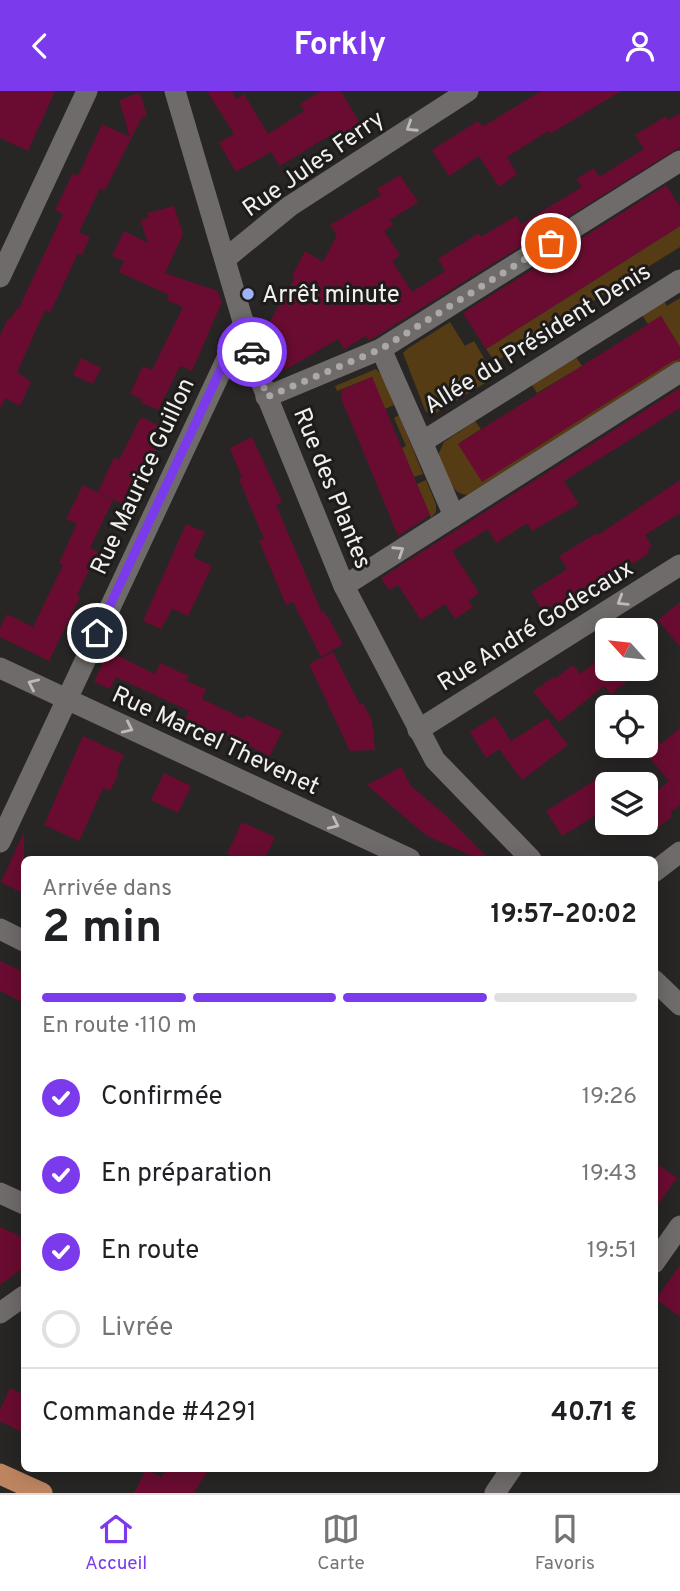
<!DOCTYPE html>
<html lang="fr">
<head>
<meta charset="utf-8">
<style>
  :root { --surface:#fff; --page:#f2f2f2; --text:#202124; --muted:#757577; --line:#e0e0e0; --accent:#7c3aed }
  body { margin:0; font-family:Overpass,sans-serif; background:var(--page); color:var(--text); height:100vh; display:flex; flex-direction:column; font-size:26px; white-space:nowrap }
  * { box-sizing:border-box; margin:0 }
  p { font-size:23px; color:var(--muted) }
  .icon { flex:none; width:38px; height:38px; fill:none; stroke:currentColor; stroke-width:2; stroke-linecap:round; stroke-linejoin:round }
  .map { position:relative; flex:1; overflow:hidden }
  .details { position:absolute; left:21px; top:765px; width:637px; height:616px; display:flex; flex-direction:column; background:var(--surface); border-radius:10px; box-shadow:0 4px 18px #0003 }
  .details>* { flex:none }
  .needle { width:46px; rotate:297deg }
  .controls { position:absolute; left:595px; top:527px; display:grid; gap:14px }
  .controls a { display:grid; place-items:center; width:63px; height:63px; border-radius:10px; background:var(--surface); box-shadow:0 4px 18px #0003; font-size:35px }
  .pin { position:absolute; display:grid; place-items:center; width:60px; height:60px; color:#fff; margin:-30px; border:4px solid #fff; border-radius:50%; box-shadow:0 2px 7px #0007 }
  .courier { position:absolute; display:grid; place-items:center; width:70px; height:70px; margin:-35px; border:5px solid #7c3aed; border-radius:50%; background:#fff; color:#222; box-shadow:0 2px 9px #0007 }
  .summary em { font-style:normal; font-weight:700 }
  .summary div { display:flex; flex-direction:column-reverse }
  .summary { display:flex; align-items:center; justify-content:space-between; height:119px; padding:0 21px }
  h1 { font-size:46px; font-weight:700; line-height:52px }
  .bar { display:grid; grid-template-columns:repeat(4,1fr); gap:10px 7px; align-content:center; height:84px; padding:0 21px }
  .bar i { height:9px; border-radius:5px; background:var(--line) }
  .bar .current { background:var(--accent) }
  .bar p { grid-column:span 4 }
  .line { display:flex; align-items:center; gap:18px; padding:0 21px; border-top:2px solid var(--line) }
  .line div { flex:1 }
  ol { padding:0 21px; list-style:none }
  li { display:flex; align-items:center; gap:21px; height:77px }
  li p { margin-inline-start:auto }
  li .icon { padding:7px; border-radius:50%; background:var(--accent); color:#fff; stroke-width:4 }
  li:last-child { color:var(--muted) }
  li i { width:38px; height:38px; border:4px solid var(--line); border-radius:50% }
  header { display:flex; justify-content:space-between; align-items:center; height:91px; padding:0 21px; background:var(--accent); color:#fff; font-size:32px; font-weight:700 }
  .tabs { display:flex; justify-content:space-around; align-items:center; height:98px; border-top:2px solid var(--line); background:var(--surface); font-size:19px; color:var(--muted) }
  .tabs a { display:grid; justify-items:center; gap:4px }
  .tabs .current { color:var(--accent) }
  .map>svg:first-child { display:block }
</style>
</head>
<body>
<header><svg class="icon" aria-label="back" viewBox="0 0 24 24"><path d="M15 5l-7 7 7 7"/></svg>Forkly<svg class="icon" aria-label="person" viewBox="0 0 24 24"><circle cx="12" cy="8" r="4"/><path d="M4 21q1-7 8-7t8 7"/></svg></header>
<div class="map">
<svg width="680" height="1402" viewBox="0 0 680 1402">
  <rect width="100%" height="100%" fill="#282525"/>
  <!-- green -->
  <g fill="#563c14">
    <polygon points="680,135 680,156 495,271 486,258"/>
    <path d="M680 207V269L467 404C449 403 445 379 438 364L444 351 475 330 481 338 458 353 679 255 661 225 648 233 642 224 664 210 667 215Z"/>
    <polygon points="450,231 465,255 474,250 495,286 431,325 425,319 403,262 407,258"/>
    <polygon points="576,266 582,275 537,302 532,294"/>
    <polygon points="376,278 382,284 394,314 385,318 372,286 337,300 335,295"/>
    <polygon points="399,324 423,383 414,386 402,357 406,355 394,327"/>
    <polygon points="426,389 436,413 436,421 431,427 417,393"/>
  </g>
  <!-- building -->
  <g fill="#6a0c31">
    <polygon points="0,0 55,0 28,60 0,47"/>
    <polygon points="207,0 232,0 236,8 244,3 268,43 304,20 300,13 321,0 341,0 362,36 342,48 337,40 280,75 271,61 236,81 219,52 234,43"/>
    <polygon points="541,0 621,0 550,43 548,40 507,66 517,83 499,96 479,65 449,85 432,59 478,30 482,35 487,33"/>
    <polygon points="140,2 147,25 142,26 105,99 100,97 79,141 90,146 82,164 78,162 50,222 45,219 17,281 31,291 20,315 5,307 0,318 0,245 8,227 11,228 16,218 18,219 63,123 55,119 73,82 78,85 102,33 130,46 119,9"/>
    <polygon points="680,22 680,56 375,246 369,249 366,245 344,258 338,248 285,279 270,230 295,186 292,185 305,160 323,171 337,144 330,134 381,104 377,98 400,84 418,111 390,129 393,134 384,140 400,164 392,170 412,201 445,180 438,168 479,142 481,146 516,125 521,133 582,96 576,88 594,77 599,86 644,58 635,44 666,25 668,29"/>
    <polygon points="666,94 680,116 680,135 486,258 463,222"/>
    <polygon points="174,115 183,143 165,182 218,200 222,211 192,280 180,275 158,319 140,311 142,308 130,303 143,275 152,279 183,216 167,209 169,204 119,181 124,170 112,165 124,140 148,152 140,129 149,127 147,122"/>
    <polygon points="661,225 680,256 680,268 673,270 482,391 458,353"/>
    <polygon points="81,267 101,277 93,293 73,284"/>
    <polygon points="372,286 430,424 398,445 341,307 341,299"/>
    <polygon points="680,297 680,317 564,390 579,413 532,440 527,432 496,452 488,438 452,460 479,502 468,510 473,516 455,528 445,513 421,529 398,494 389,499 381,487"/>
    <polygon points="141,326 166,338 154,364 148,361 124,414 98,401 114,366 119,369"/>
    <polygon points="252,346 282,411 276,414 322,522 324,520 343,553 321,566 293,511 286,514 259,450 264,448 239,388 242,387 230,357"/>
    <polygon points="680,389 680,422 645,444 652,456 647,459 649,462 632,473 630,470 553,519 551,515 543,520 531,501 567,478 559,465 597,442 598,444"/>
    <polygon points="83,394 113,409 90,457 98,461 77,504 80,506 49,570 0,546 0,537 7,523 33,536 63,474 59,472 77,433 66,428"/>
    <polygon points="186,433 205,441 193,466 212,475 188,525 172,518 161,538 143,530"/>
    <polygon points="680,511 680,556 658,529"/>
    <polygon points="108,560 155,583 160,572 189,585 186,590 206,598 202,608 244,628 246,624 282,640 270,665 213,639 211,643 184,631 189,620 116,586 110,598 94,591"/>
    <polygon points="333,561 360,614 363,612 372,630 375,659 350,660 309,573"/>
    <polygon points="607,562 607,578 643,578 611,603 604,595 559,631 533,601 553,586 555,588 573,574 580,583"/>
    <polygon points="495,625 511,650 486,667 470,641"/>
    <polygon points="547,627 568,654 522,689 499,658"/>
    <polygon points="646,637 661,653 680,637 680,713 670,722 673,725 653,740 646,731 646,709 669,690 639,654 646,654"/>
    <polygon points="83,645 124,664 116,681 119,682 110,700 103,697 79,750 44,734"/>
    <polygon points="401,676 411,695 443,722 489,768 479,768 427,745 367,694"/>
    <polygon points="164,682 191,695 178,722 151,709"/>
    <polygon points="594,690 607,710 607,717 562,745 546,720"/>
    <polygon points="242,731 275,746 265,768 238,768 227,763"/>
    <polygon points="24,741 24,803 1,791"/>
    <polygon points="0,870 24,881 24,912 0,900"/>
    <polygon points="654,1071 677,1087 654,1119"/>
    <polygon points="0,1136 24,1147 24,1176 0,1194"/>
    <polygon points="680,1174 680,1226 656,1208"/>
    <polygon points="10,1297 24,1304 24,1342 0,1330 0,1319"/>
    <polygon points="168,1377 210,1377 194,1401 196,1402 134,1402 146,1378 161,1386"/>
  </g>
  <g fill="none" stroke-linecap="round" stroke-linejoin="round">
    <!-- minor -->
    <g stroke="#6f6b6a" stroke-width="21">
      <polyline points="175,0 260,288 344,495 435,669 531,768"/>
      <polyline points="225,168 290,115 468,0"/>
      <polyline points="0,186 87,0"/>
      <polyline points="381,258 422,351 680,189"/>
      <polyline points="266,306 381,258 680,70"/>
      <polyline points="422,351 454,425"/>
      <polyline points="344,495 680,281"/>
      <polyline points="0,577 410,768"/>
      <polyline points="418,639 680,474"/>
      <polyline points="0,751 244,231"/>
      <polyline points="654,781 680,761"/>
      <polyline points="0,838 24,850"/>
      <polyline points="654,889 680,914"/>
      <polyline points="0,1102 24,1113"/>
      <polyline points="654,1172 680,1135"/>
      <polyline points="0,1222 24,1205"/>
      <polyline points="495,1402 512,1377"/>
    </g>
    <!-- major -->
    <polyline stroke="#bd8460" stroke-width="21" points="0,1383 42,1402"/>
  </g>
  <!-- one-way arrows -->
  <defs><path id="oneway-chevron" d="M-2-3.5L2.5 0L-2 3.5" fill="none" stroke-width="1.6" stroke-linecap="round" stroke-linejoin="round" transform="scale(1.75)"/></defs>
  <g stroke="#bebaba">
    <use href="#oneway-chevron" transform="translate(411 36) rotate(147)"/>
    <use href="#oneway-chevron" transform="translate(399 460) rotate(-33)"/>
    <use href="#oneway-chevron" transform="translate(622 510) rotate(148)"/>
    <use href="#oneway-chevron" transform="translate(33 593) rotate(-155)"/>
    <use href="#oneway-chevron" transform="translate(128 637) rotate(25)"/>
    <use href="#oneway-chevron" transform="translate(334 733) rotate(25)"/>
  </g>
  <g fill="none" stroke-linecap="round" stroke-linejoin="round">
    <!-- done -->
    <polyline stroke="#aba8a8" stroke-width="7" stroke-dasharray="0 12.6" points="252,261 267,306 381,258 551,152"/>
    <!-- route -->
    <polyline stroke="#7c3aed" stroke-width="9" points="97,542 243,231 252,261"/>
  </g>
  <!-- markers -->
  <circle fill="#9db4fd" stroke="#1e1c1b" stroke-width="2.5" cx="248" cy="203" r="7"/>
  <g text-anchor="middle" stroke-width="6" stroke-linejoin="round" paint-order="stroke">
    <!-- street labels -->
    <g font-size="24" fill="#f2efef" stroke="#1e1c1b">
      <text transform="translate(313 72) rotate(-35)" y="8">Rue Jules Ferry</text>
      <text transform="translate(537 247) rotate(-32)" y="8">Allée du Président Denis</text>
      <text transform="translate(142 385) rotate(-65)" y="8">Rue Maurice Guillon</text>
      <text transform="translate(333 397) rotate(68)" y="8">Rue des Plantes</text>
      <text transform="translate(535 534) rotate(-32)" y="8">Rue André Godecaux</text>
      <text transform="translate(216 649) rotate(25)" y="8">Rue Marcel Thevenet</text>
    </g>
    <!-- poi labels -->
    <g font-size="24" fill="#f2efef" stroke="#1e1c1b" text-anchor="start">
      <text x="262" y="211">Arrêt minute</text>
    </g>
  </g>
</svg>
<div class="controls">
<a><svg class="needle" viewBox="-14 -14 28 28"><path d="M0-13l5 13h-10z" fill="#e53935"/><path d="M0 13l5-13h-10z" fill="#757577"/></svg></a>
<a><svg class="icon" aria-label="locate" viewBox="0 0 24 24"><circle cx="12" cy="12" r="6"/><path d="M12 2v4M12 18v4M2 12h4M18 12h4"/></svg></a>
<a><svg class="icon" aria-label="layers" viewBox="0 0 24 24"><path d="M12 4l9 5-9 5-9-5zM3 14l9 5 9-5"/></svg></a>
</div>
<div class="pin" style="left:551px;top:152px;background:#ea580c"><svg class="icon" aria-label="bag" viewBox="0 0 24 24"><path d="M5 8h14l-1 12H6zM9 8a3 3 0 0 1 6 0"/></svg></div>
<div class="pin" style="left:97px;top:542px;background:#1f2937"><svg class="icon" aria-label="home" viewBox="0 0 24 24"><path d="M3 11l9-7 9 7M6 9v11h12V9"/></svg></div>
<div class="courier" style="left:252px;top:261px"><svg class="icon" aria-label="car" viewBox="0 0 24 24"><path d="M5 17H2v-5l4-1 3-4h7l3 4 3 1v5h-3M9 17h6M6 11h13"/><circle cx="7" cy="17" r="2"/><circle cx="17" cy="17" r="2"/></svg></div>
<section class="details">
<div class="summary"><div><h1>2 min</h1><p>Arrivée dans</p></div><em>19:57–20:02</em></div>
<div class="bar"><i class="current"></i><i class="current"></i><i class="current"></i><i></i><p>En route · 110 m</p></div>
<ol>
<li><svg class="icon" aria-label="check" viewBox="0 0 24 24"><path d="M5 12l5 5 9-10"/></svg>Confirmée<p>19:26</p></li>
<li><svg class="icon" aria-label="check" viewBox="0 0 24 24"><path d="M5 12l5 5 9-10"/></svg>En préparation<p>19:43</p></li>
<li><svg class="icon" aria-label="check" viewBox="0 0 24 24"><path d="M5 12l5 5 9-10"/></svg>En route<p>19:51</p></li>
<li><i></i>Livrée</li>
</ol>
<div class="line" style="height:91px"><div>Commande #4291</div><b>40.71 €</b></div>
</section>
</div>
<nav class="tabs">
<a class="current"><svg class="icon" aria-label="home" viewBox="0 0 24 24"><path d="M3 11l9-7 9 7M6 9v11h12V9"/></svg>Accueil</a>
<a><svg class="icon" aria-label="map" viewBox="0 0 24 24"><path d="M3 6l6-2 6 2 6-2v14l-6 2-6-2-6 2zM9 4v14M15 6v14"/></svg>Carte</a>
<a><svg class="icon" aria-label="saved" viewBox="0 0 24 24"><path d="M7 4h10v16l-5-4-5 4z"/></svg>Favoris</a>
</nav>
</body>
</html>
